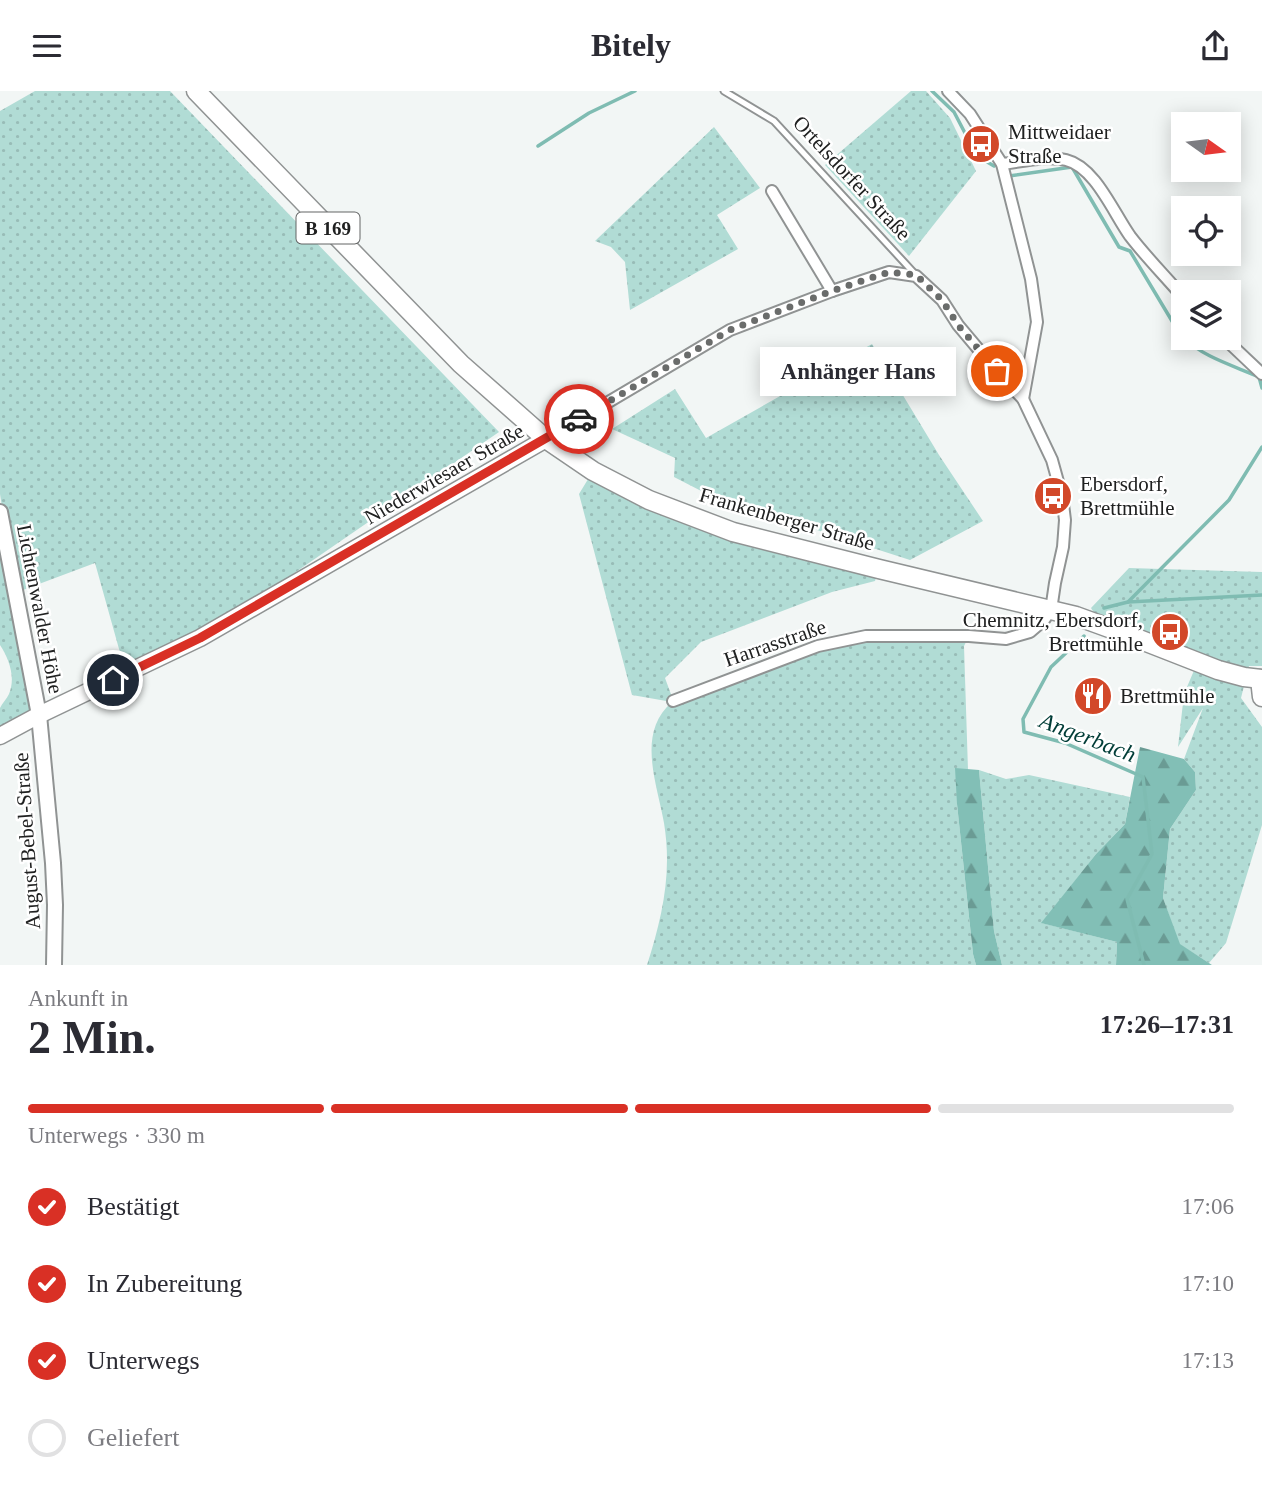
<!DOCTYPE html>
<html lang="de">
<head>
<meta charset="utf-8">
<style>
  :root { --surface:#fff; --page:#f7f7f7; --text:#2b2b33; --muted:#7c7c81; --line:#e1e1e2; --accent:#d93025 }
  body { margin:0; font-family:Georgia,serif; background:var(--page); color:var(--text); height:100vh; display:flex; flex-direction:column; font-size:26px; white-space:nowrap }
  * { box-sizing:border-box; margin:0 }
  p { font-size:23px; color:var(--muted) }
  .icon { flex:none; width:38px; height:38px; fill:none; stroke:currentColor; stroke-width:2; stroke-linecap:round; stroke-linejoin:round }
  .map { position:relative; height:874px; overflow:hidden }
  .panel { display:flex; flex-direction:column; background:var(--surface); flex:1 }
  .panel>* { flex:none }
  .needle { width:46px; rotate:104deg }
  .fabs { position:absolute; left:1171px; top:21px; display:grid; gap:14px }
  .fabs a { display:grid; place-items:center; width:70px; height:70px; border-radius:0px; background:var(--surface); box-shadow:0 4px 18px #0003; font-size:35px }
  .pin { position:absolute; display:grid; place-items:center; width:60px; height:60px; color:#fff; margin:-30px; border:4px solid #fff; border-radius:50%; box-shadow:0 2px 7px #0007 }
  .courier { position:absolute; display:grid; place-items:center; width:70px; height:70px; margin:-35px; border:5px solid #d93025; border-radius:50%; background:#fff; color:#222; box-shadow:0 2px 9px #0007 }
  .bubble { position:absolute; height:49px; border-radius:0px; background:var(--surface); box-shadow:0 4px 18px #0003; font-size:23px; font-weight:600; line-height:49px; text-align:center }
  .head em { font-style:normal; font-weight:600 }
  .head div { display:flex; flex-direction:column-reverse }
  .head { display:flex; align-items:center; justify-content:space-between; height:119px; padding:0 28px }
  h1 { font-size:46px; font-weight:600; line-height:52px }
  .bar { display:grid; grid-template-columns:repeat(4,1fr); gap:10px 7px; align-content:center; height:84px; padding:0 28px }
  .bar i { height:9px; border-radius:5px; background:var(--line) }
  .bar .current { background:var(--accent) }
  .bar p { grid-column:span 4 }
  ol { padding:0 28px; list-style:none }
  li { display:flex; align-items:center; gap:21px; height:77px }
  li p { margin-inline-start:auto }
  li .icon { padding:7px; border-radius:50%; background:var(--accent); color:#fff; stroke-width:4 }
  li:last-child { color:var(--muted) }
  li i { width:38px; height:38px; border:4px solid var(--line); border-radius:50% }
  header { display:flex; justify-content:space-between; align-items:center; height:91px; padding:0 28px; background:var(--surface); font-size:32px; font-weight:600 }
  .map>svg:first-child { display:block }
</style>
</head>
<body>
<header><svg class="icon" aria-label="menu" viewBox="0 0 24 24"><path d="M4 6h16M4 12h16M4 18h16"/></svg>Bitely<svg class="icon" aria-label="share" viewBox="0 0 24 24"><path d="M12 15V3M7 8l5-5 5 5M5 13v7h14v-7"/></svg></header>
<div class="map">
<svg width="1262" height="874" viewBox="0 0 1262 874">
  <defs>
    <pattern id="grass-dots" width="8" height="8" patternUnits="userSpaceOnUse" patternTransform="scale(1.75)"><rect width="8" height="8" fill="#b1dcd5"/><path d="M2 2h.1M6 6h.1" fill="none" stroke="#98bcb7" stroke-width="1.8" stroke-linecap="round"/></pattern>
    <pattern id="forest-firs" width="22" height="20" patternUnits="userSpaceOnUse" patternTransform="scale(1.75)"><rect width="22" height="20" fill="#82bfb6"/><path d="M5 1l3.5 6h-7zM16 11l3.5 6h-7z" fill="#6a9b94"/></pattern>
  </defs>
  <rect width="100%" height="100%" fill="#f2f6f5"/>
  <!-- grass -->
  <g fill="url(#grass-dots)">
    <path d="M35 0H170L499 341 200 547 126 583 95 472 15 502 39 624 0 645C0 637 0 624 0 617 2 612 7 608 9 603 16 586 9 568 0 554V436L13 488 0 403V20Z"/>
    <polygon points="911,0 926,0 950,27 976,80 909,165 825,74"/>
    <polygon points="714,36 760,97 717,124 738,158 630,219 625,171 611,156 595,150"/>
    <polygon points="872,253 939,364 983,430 910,469 709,404 674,386 675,367 612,338 675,298 706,347"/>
    <path d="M593 380 649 409 879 478 875 490 832 501 701 551 665 587 672 606 818 555 866 545H969L964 555 968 679 957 713 973 863 976 874H647C658 840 667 804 667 769 667 757 666 744 664 732 657 692 636 642 672 611L632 604 579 403Z"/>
    <polygon points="1129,477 1262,481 1262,575 1249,575 1241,607 1262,636 1262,734 1226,852 1209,872 1179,853 1163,807 1170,738 1196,699 1195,681 1184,668 1203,617 1178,656 1184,603 1201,563 1098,528 1091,517"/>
    <polygon points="979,679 1006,688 1029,684 1130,706 1125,733 1096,763 1042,832 1117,851 1116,874 1002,874 994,840"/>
  </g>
  <!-- forest -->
  <g fill="url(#forest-firs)">
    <polygon points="1140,656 1184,668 1195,681 1196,699 1170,738 1163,807 1180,853 1212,874 1116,874 1117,851 1041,832 1096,763 1125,733"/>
    <polygon points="955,677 979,679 994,840 1002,874 976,874 973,863 957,713"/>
  </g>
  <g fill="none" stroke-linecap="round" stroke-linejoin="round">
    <!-- stream -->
    <g stroke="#7fbcb2" stroke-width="3.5">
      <polyline points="932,0 954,21 977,65 994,75"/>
      <polyline points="538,55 589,22 635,0"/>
      <polyline points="1009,85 1072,76 1119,156 1130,160 1175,235 1183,244"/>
      <path d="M1185 247C1200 265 1237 276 1259 286L1262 297"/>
      <polyline points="1128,511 1229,409 1262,356"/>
      <polyline points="1104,517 1128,511 1262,504"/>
      <polyline points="1084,545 1051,576 1023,628 1024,641 1065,652 1143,686 1152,763 1127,808 1144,874"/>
    </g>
    <defs>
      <polyline id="service" points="724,0 774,30 914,182"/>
      <g id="minor">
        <polyline points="948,0 970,23 1002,73 1031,188 1037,231 1023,308"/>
        <path d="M1002 73C1021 71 1046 64 1066 69 1095 76 1113 121 1130 145 1146 166 1166 186 1183 206"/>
        <polyline points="772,100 832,200"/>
        <polyline points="1224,247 1262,283"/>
        <polyline points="546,348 730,239 832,200 889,181 916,185 942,209 958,234 995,278 1023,308 1052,369 1062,405 1065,429 1063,456 1055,492 1051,519 1044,529 1030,541 1006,548 969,545 866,545 818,555 673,610"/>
      </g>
      <polyline id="tertiary" points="0,421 39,624 53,772 55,814 54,874"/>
      <polyline id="secondary" points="0,645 39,624 200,547 546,348"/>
      <g id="primary">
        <polyline points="196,0 461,273 546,348 593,380 649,409 733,441 879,478 1076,525 1131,545 1218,579 1244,586 1262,588"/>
        <polyline points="1260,588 1262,606"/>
      </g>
    </defs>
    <!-- service casing -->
    <use href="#service" stroke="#909393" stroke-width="9"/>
    <!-- minor casing -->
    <use href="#minor" stroke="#909393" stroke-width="14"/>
    <!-- tertiary casing -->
    <use href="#tertiary" stroke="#909393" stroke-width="18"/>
    <!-- secondary casing -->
    <use href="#secondary" stroke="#909393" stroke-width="19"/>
    <!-- primary casing -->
    <use href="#primary" stroke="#909393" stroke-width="21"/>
    <!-- service -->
    <use href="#service" stroke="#fff" stroke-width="5"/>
    <!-- minor -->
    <use href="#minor" stroke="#fff" stroke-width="10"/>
    <!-- tertiary -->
    <use href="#tertiary" stroke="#fff" stroke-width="14"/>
    <!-- secondary -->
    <use href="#secondary" stroke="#fff" stroke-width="16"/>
    <!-- primary -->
    <use href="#primary" stroke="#fff" stroke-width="18"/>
  </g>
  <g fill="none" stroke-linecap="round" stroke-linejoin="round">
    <!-- done -->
    <polyline stroke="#6a6c6b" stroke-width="7" stroke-dasharray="0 12.6" points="579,328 730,239 832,200 889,181 916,184 942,209 958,234 997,280"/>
    <!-- route -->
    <polyline stroke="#d93025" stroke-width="9" points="113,589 200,547 579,328"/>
  </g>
  <!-- icons -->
  <defs>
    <symbol id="bus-disc" viewBox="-11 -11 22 22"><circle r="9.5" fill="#d24829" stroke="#fff"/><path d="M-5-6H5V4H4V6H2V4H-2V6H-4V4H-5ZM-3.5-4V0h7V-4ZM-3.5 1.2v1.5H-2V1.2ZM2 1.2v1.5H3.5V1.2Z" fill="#fff"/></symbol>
    <symbol id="restaurant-disc" viewBox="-11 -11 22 22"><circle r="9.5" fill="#d24829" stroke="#fff"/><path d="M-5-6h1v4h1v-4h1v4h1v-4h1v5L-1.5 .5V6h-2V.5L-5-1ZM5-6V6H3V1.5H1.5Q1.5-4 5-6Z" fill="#fff"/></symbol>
  </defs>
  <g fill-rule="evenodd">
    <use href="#bus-disc" x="959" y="31" width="44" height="44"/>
    <use href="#bus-disc" x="1031" y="383" width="44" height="44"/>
    <use href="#bus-disc" x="1148" y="519" width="44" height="44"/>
    <use href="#restaurant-disc" x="1071" y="583" width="44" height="44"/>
  </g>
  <g text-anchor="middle" stroke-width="5" stroke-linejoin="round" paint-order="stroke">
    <!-- shield labels -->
    <rect fill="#fff" stroke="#636464" stroke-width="2" x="296.5" y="121.5" width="63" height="31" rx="5"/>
    <g font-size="19" font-weight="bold" fill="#202121">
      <text x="328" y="144">B 169</text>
    </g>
    <!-- poi labels -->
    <g font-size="21" fill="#202121" stroke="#fff" text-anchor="start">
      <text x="1008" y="48">Mittweidaer<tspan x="1008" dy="24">Straße</tspan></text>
      <text x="1080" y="400">Ebersdorf,<tspan x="1080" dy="24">Brettmühle</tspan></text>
      <text x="1143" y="536" text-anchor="end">Chemnitz, Ebersdorf,<tspan x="1143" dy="24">Brettmühle</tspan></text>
      <text x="1120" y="612">Brettmühle</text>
    </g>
    <!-- street labels -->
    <g font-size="21" fill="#202121" stroke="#fff">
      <text transform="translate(852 87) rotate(47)" y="7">Ortelsdorfer Straße</text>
      <text transform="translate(444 383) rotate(-30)" y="7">Niederwiesaer Straße</text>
      <text transform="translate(787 428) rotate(16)" y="7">Frankenberger Straße</text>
      <text transform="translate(40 518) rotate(79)" y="7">Lichtenwalder Höhe</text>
      <text transform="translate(775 552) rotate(-19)" y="7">Harrasstraße</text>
      <text transform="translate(27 750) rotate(-94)" y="7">August-Bebel-Straße</text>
    </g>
    <!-- water labels -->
    <g font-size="23" font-style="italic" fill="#013d37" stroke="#fff">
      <text transform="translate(1088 646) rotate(21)" y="8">Angerbach</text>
    </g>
  </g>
</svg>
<div class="fabs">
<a><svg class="needle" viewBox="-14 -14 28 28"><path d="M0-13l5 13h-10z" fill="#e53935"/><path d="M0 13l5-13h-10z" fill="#7c7c81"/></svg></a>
<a><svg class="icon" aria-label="locate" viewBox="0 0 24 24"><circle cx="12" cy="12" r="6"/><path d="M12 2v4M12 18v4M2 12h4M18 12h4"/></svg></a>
<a><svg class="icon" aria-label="layers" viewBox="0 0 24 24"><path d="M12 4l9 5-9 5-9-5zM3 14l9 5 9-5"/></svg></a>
</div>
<div class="pin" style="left:997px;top:280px;background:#ea580c"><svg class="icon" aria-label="bag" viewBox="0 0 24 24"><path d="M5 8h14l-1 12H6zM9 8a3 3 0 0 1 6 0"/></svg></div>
<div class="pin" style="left:113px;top:589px;background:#1f2937"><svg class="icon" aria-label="home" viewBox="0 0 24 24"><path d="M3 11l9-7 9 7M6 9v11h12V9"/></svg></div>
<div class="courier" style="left:579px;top:328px"><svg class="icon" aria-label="car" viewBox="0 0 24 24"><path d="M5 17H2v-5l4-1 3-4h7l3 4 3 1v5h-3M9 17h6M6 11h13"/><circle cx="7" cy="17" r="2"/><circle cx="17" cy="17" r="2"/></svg></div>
<div class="bubble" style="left:760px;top:256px;width:196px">Anhänger Hans</div>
</div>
<section class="panel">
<div class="head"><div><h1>2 Min.</h1><p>Ankunft in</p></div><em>17:26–17:31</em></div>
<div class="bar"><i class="current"></i><i class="current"></i><i class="current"></i><i></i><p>Unterwegs · 330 m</p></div>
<ol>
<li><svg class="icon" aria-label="check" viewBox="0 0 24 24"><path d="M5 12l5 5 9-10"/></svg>Bestätigt<p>17:06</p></li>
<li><svg class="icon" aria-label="check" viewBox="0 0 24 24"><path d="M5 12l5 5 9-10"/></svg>In Zubereitung<p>17:10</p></li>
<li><svg class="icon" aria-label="check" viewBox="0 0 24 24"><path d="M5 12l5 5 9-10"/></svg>Unterwegs<p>17:13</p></li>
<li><i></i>Geliefert</li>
</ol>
</section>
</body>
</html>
